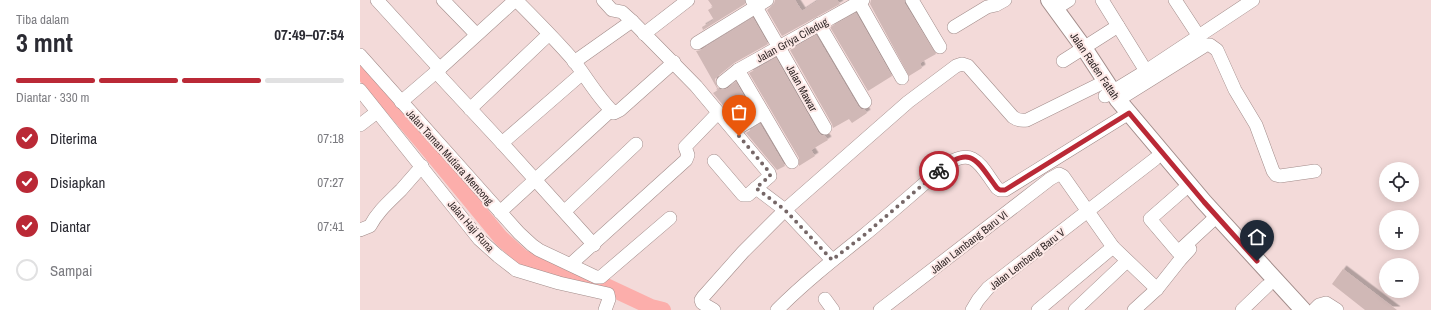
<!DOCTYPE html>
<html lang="id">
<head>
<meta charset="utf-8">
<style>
  :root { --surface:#fff; --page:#f7f7f7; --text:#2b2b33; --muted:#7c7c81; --line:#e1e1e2; --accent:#ba2936 }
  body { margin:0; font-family:"Archivo Narrow",sans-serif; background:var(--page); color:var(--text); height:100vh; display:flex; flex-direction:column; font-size:15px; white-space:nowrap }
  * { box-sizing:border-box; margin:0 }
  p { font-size:13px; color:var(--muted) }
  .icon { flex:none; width:22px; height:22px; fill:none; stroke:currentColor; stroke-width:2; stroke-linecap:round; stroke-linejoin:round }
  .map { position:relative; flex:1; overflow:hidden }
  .sheet { display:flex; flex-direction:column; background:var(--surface); width:360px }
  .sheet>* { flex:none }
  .buttons { position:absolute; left:1019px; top:162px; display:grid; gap:8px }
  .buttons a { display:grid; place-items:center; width:40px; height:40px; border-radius:50%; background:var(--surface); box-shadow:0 2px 10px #0003; font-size:20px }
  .pin { position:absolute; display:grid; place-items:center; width:34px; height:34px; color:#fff; margin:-41px -17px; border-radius:50% 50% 50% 0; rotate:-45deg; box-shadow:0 0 4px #0007 }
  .pin .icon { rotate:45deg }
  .courier { position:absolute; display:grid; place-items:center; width:40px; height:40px; margin:-20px; border:3px solid #ba2936; border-radius:50%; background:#fff; color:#222; box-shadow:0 1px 5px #0007 }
  .head em { font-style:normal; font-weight:800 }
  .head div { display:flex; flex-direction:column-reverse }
  .head { display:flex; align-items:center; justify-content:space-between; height:68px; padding:0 16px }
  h1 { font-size:26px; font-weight:800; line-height:30px }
  .bar { display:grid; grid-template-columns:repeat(4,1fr); gap:6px 4px; align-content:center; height:48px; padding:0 16px }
  .bar i { height:5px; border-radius:3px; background:var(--line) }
  .bar .selected { background:var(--accent) }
  .bar p { grid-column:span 4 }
  ol { padding:0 16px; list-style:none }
  li { display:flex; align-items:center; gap:12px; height:44px }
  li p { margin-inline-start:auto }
  li .icon { padding:4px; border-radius:50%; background:var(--accent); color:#fff; stroke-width:4 }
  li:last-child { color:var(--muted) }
  li i { width:22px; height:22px; border:2px solid var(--line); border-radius:50% }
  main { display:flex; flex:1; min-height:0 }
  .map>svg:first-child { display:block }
</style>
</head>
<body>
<main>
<section class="sheet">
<div class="head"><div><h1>3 mnt</h1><p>Tiba dalam</p></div><em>07:49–07:54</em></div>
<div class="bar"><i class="selected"></i><i class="selected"></i><i class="selected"></i><i></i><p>Diantar · 330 m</p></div>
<ol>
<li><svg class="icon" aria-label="check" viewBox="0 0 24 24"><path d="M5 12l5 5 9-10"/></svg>Diterima<p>07:18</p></li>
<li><svg class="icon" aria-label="check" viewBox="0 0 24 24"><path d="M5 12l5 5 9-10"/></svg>Disiapkan<p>07:27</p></li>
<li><svg class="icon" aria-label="check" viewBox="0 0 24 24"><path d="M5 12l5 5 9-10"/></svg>Diantar<p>07:41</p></li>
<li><i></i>Sampai</li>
</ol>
</section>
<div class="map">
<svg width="1071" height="310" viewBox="0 0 1071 310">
  <defs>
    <filter id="shadow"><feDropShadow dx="3.5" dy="-3.5" stdDeviation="0" flood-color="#0004"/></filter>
  </defs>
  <rect width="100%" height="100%" fill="#f3dad9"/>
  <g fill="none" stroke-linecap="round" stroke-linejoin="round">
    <!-- river -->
    <polyline stroke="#fcaeab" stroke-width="16" points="0,69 63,143 141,238 163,258 229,278 291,307 303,310"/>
  </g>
  <!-- building -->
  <g fill="#d0b8b6" filter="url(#shadow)">
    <polygon points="348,0 384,0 385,4 343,30 342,27 354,20 348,10 353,7"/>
    <polygon points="415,0 435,0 442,11 459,0 477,0 480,4 422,36 407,10 414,4"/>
    <polygon points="511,0 544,0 545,4 576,54 560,63 562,68 549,76 510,4"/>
    <polygon points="496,13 532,76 508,91 470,27"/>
    <polygon points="393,18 408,44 374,63 358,76 355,79 357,87 360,90 368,88 376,82 392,110 375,120 353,93 358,90 336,51 341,50"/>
    <polygon points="456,35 498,106 501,109 505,110 507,113 492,123 489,119 473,128 472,124 430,50"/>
    <polygon points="416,58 458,132 461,135 465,136 468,140 451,150 455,156 439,166 439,158 389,73"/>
    <polygon points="400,124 425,166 417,170 386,133"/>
    <polygon points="983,269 1037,310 1005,310 972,284"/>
  </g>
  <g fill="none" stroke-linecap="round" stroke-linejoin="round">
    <defs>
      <g id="minor">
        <polyline points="17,0 80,69"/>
        <polyline points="83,0 116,34"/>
        <path d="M156 0C176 20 196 40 214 61 227 78 238 98 254 113L260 110 314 62"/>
        <polyline points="392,0 465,128"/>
        <polyline points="498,0 542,78"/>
        <polyline points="552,0 580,47"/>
        <polyline points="742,0 786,71"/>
        <polyline points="815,0 838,35"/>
        <polyline points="695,9 709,0"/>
        <polyline points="272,21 336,86 409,173 410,176 396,188 425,210 472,260"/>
        <polyline points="459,24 505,102"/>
        <polyline points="594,27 627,7 636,5 645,0"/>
        <polyline points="284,34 328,0"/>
        <polyline points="337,43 407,0"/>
        <polyline points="0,55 159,233 172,245 179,250 236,277 241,277 310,218"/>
        <polyline points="703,61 758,26"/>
        <polyline points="214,62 272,21 262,12 252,10 243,0"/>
        <polyline points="378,70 432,162"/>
        <polyline points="76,72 142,143 234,245"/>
        <polyline points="363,82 378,70 503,0"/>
        <polyline points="0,90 119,239 138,256 156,270 199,283 248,294 249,299 245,310"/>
        <polyline points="745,96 786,71 893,0"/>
        <polyline points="758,100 846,45 850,45 857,50 875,90 896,125 913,171 916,175 920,176 955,171"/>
        <polyline points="41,102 76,72 152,3"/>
        <polyline points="110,109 186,37"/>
        <polyline points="0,125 17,112"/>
        <polyline points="378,128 403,113"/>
        <polyline points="142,143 218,77"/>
        <polyline points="354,161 383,195 388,195 396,188"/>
        <polyline points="829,185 790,219 818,252 857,216"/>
        <polyline points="205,211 276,144"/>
        <polyline points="140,212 248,113"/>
        <path d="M0 230 10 226C18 211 29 202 41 190 48 182 55 174 62 166"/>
        <polyline points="211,264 326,160 328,155 325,147 354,117"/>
        <polyline points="465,299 473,310"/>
        <path d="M354 310 342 303 341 300 343 297 383 252 425 210 548 102 596 66 602 64 608 66 653 117C657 120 661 121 667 120L746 81"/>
        <path d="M417 310C444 283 473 260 503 236 531 213 559 188 587 164 615 146 621 167 637 188L640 190H645L769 113"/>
        <polyline points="520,310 690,179 699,174 703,176 753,247 797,289"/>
        <polyline points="612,310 618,300 628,288 795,159"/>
        <polyline points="678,310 753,247"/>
        <polyline points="715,310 767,261"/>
        <polyline points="774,310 797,289 820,260 830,249"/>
        <polyline points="882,310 907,286"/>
        <polyline points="954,310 959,305 966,303 977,310"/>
      </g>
      <polyline id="major" points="689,0 724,48 758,100 844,202 943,310"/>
    </defs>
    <!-- minor casing -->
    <use href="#minor" stroke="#a28c8a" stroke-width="14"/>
    <!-- major casing -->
    <use href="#major" stroke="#a28c8a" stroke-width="18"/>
    <!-- minor -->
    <use href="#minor" stroke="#fff" stroke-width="13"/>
    <!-- major -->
    <use href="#major" stroke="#fff" stroke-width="16"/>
  </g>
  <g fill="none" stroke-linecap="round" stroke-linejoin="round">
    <!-- done -->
    <polyline stroke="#766767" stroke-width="4" stroke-dasharray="0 7.2" points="379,136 410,173 410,176 396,188 425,210 472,260 503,236 579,171"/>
    <!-- route -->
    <path stroke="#ba2936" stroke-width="5" d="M579 171C611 143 617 161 637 188L640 190H645L769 113 844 202 897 261"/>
  </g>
  <g text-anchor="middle" stroke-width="4" stroke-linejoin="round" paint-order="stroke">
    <!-- street labels -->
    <g font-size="11" fill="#332929" stroke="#fde9e7">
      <text transform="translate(432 40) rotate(-29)" y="4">Jalan Griya Ciledug</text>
      <text transform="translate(735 66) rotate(56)" y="4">Jalan Raden Fattah</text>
      <text transform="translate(442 88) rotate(61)" y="4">Jalan Mawar</text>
      <text transform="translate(90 157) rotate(48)" y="4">Jalan Taman Mutiara Mencong</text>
      <text transform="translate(111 226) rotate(49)" y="4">Jalan Haji Runa</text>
      <text transform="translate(609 242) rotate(-38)" y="4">Jalan Lambang Baru VI</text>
      <text transform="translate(667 259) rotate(-38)" y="4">Jalan Lembang Baru V</text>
    </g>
  </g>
</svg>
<div class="buttons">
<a><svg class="icon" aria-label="locate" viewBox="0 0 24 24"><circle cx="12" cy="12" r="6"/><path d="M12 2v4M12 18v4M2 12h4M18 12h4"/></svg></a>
<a>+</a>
<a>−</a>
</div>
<div class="pin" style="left:379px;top:136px;background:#ea580c"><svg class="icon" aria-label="bag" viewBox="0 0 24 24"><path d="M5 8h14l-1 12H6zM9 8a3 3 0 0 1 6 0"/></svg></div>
<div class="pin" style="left:897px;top:261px;background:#1f2937"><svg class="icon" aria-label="home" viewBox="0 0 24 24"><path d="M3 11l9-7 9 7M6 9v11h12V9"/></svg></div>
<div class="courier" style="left:579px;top:171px"><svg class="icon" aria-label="bike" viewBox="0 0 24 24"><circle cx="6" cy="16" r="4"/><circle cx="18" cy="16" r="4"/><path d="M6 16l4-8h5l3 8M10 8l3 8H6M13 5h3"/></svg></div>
</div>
</main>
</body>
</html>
